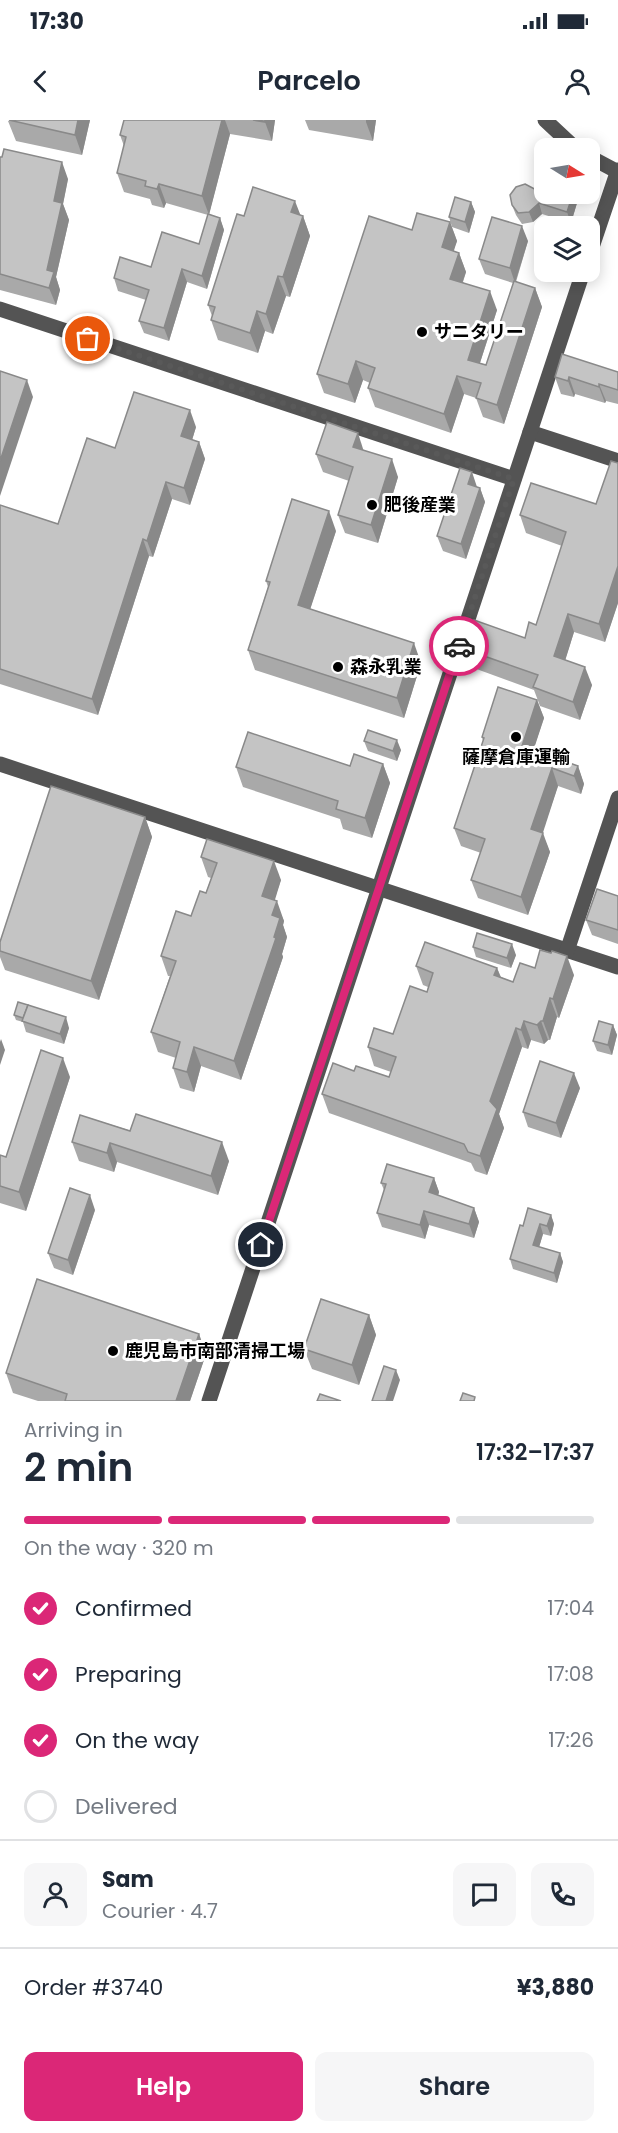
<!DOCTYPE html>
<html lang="en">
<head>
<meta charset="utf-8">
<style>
  :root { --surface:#fff; --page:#f6f6f7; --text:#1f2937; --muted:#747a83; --line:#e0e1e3; --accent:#db2777 }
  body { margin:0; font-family:Poppins,"Noto Sans JP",sans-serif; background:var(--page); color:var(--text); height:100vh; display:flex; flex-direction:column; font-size:22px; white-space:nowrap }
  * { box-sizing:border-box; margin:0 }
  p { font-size:20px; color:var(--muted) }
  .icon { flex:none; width:33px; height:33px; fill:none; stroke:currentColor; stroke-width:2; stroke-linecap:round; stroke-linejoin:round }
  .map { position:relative; height:1281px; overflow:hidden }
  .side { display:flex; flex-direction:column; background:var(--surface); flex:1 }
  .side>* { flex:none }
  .needle { width:39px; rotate:101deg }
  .fabs { position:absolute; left:534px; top:18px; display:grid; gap:12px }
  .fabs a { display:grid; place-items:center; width:66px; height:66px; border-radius:12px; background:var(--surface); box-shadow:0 3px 15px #0003; font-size:30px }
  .pin { position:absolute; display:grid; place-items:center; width:51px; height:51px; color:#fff; margin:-26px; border:3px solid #fff; border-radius:50%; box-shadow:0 2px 6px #0007 }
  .courier { position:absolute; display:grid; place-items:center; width:60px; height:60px; margin:-30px; border:4px solid #db2777; border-radius:50%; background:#fff; color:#222; box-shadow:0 2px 8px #0007 }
  .head em { font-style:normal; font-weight:600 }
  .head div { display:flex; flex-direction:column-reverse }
  .head { display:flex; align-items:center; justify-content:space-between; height:102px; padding:0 24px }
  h1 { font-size:39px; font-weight:600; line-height:45px }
  .bar { display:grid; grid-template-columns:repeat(4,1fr); gap:9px 6px; align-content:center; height:72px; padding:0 24px }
  .bar i { height:8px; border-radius:4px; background:var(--line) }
  .bar .on { background:var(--accent) }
  .bar p { grid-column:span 4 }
  .line { display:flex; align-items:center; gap:15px; padding:0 24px; border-top:2px solid var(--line) }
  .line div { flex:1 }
  .round { display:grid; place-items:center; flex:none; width:63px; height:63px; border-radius:12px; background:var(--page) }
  ol { padding:0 24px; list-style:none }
  li { display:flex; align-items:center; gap:18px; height:66px }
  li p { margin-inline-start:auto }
  li .icon { padding:6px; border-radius:50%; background:var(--accent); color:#fff; stroke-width:4 }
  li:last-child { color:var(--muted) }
  li i { width:33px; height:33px; border:3px solid var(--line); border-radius:50% }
  .action { display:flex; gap:12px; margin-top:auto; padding:12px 24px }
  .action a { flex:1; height:69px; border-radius:12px; background:var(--accent); color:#fff; font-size:24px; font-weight:600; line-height:69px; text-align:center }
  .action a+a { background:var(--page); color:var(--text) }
  .status { display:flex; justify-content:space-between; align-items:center; height:42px; padding:0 30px; background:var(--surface); direction:ltr }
  .status svg { height:16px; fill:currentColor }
  header { display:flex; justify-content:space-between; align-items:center; height:78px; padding:0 24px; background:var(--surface); font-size:27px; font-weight:600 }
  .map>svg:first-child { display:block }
</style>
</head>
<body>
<div class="status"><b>17:30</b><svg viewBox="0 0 49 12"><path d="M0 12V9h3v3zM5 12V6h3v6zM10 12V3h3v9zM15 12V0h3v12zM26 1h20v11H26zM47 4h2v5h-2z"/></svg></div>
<header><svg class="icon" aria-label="back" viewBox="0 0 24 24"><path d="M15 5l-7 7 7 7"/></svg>Parcelo<svg class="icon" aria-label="person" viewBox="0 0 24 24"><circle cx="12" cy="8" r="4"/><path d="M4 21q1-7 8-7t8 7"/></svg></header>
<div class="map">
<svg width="618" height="1281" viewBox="0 0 618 1281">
  <rect width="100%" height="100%" fill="#fff"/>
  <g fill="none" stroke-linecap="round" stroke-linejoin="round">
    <!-- minor -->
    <g stroke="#545454" stroke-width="15">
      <polyline points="545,0 575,28"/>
      <polyline points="590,37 618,52"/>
      <polyline points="590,133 618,50"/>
      <polyline points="0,189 514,359"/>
      <polyline points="530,312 618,341"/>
      <polyline points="0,644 618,847"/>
      <polyline points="567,831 618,678"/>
      <polyline points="209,1281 583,152"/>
    </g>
  </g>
  <!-- wall -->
  <g fill="#a9a9a9">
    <polygon points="90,0 82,35 16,21 8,1"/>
    <polygon points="124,0 275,0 272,21 230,14 209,94 220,98 224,110 207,169 187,162 169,221 144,213 139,201 146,180 118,171 114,158 151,147 199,124 208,95 166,83 164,88 152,85 150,79 124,72 117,53 124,26 120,15"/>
    <polygon points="305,0 376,0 373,21 309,10"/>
    <polygon points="0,37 68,59 63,84 69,100 56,157 60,170 56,185 0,170"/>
    <polygon points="542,73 577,83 571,103 542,94 533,102 522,104 516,95 512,85"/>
    <polygon points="471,82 475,92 469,113 452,107 449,97"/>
    <polygon points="300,95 303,96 310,116 290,177 286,176 273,214 265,211 258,233 218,220 211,200 212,196 208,185 244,96"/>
    <polygon points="450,102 457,121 453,131 459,133 466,152 463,162 497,190 480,243 486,245 513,163 485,154 479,139 528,121 516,162 535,168 542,187 504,304 483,297 476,278 464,274 451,313 375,287 368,268 370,263 363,260 355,283 324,273 317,254 412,110"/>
    <polygon points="618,252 618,284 606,281 605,283 575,274 574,277 561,274 555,257"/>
    <polygon points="196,307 192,320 199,322 205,339 190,385 172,379 153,437 149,436 98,595 0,564 0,385 58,404 115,328"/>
    <polygon points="364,330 398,357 378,423 345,413 338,395 349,361 323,352 316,334"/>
    <polygon points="618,343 618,483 605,522 574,512 565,540 592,565 580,600 540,586 534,570 471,547 464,529 525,518 536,505 562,426 526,413 520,395 596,384"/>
    <polygon points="477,367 480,368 485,382 466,439 443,431 437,416"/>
    <polygon points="336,411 310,489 421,543 404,598 255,550 248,530 268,467 266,461"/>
    <polygon points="537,580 544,598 533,630 578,646 584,664 581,674 558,666 542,713 550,732 528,795 478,778 471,760 481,733 461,726 454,708 483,621 482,617"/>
    <polygon points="364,621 401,630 397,641 368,631"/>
    <polygon points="383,644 390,663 372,718 343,709 340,699 243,667 236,647 350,646"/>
    <polygon points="145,697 152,717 99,880 5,850 0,837 0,822"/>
    <polygon points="201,737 281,760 274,780 284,801 283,805 287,817 282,834 283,837 241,960 201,946 194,972 180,968 173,948 176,938 158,932 151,912 170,856 168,856 161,836 191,796 206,773 211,758 208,757"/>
    <polygon points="618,776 618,824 592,815 586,800"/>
    <polygon points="473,827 516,835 511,848 476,837"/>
    <polygon points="416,846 497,848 501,857 513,862 535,848 574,855 559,898 557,897 550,920 548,920 544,924 531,920 528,929 522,927 499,994 504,1008 487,1055 475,1051 471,1043 329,993 322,974 354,951 389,957 391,952 374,946 368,927 393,914 427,872 428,867 423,865"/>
    <polygon points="14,895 69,908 64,924 26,912 23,902 16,900"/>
    <polygon points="613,905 617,915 612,935 597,931 593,921"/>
    <polygon points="70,957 26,1091 0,1083 0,1035 6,1037"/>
    <polygon points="580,968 561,1018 528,1007 523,992"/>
    <polygon points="80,995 229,1041 218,1075 117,1042 114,1052 79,1041 72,1022"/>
    <polygon points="434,1058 439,1072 438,1075 474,1088 479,1102 474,1118 429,1105 425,1119 382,1107 377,1093 384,1070 381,1063"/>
    <polygon points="95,1090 73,1155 54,1148 48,1133"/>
    <polygon points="551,1095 554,1104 551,1116 543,1114 539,1127 560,1133 563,1142 557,1163 513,1149 510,1139 523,1106"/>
    <polygon points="369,1195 376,1215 359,1265 312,1249 304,1229"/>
    <polygon points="199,1214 206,1234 190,1281 38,1281 13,1273 6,1253"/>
  </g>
  <!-- shaded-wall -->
  <g fill="#898989">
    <polygon points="78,0 90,0 82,35 75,15"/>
    <polygon points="222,0 225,0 230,14 209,95 202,76"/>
    <polygon points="265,0 275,0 272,21 265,2"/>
    <polygon points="366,0 376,0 373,21 366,2"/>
    <polygon points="62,42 68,59 63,84 69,100 56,157 60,170 56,185 49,168 47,150 54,81"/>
    <polygon points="159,64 166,83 164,88 157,69"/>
    <polygon points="573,74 577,83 571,103 567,92"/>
    <polygon points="295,81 302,99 303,96 310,116 290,177 283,157 291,92"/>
    <polygon points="471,82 475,92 469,113 465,102"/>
    <polygon points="539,83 542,94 533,102 529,92"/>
    <polygon points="220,98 224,110 207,169 202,156"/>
    <polygon points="450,102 457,121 449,146 442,127"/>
    <polygon points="522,106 528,121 515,163 510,148"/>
    <polygon points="459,133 466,152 457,178 450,159"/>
    <polygon points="182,149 187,162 169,221 164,208"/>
    <polygon points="278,156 286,176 273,214 266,194"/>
    <polygon points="535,168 542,187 504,304 497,285"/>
    <polygon points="490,171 497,190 475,258 468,240"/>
    <polygon points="257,191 265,211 258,233 250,213"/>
    <polygon points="356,241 363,260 355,283 348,264"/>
    <polygon points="457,256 464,274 451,313 444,294"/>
    <polygon points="569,257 575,274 574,277 568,261"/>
    <polygon points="27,260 33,277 0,376 0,341"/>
    <polygon points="599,264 606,281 605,283 599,267"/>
    <polygon points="190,290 196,307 188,333 181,316"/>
    <polygon points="358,313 364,332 353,327"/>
    <polygon points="199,322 205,339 190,385 184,368"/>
    <polygon points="392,339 398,357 378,423 371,405"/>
    <polygon points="472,352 477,367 468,364"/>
    <polygon points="166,362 172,379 153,437 147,421"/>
    <polygon points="480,368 485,382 466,439 461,424"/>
    <polygon points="329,391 336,411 305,505 298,485"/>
    <polygon points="143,419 149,436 98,595 92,579"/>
    <polygon points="618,446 618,483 605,522 599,504"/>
    <polygon points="568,494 574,512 561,554 554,536"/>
    <polygon points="414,523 421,543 404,598 397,578"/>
    <polygon points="585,547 592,565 580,600 573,582"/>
    <polygon points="537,580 544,598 529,644 522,626"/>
    <polygon points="397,620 401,630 397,641 393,631"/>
    <polygon points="383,644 390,663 372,718 365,698"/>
    <polygon points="578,646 584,664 581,674 574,656"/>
    <polygon points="552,648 558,666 538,728 531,709"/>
    <polygon points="145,697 152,717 99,880 91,861"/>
    <polygon points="543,713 550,732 528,795 521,777"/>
    <polygon points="274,741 281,760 270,796 262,776"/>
    <polygon points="277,781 284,801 283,805 287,817 282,834 283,837 241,960 234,941 272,795"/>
    <polygon points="512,824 516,835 511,848 507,838"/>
    <polygon points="567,836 574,855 559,898 553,879"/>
    <polygon points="497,848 504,866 494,855"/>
    <polygon points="550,878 557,897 550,920 543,901"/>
    <polygon points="66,897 69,908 64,924 60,914"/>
    <polygon points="524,901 531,920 528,929 521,910"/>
    <polygon points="541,901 548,920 544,924 537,905"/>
    <polygon points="613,905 617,915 612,935 608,925"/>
    <polygon points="516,908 522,927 499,994 504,1008 487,1055 480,1036 490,981"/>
    <polygon points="1,919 5,930 0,945 0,922"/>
    <polygon points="194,927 201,946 194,972 187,952"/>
    <polygon points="63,938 70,957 26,1091 19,1072"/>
    <polygon points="574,953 580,968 561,1018 556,1003"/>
    <polygon points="222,1022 229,1041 218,1075 211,1056"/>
    <polygon points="110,1023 117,1042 114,1052 107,1033"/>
    <polygon points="434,1058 439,1072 435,1087 429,1072"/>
    <polygon points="90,1075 95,1090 73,1155 68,1140"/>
    <polygon points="474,1088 479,1102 474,1118 469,1104"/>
    <polygon points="424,1091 429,1105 425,1119 420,1105"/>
    <polygon points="551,1095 554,1104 551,1116 547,1106"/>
    <polygon points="540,1104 543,1114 537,1134 533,1125"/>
    <polygon points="560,1133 563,1142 557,1163 554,1153"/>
    <polygon points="369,1195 376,1215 359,1265 352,1245"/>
    <polygon points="199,1214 206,1234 190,1281 176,1281"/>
    <polygon points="396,1250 400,1260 393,1281 386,1281"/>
  </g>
  <!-- building -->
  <g fill="#c4c4c4" stroke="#898989" stroke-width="1.5">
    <polygon points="9,0 78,0 75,15"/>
    <polygon points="124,0 222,0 202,76 159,64 157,69 145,66 146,61 117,53 126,17 120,15"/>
    <polygon points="253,0 265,0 265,2"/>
    <polygon points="4,29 62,42 54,81 62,83 47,150 54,152 49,168 0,154 0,37 2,37"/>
    <polygon points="525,64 542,73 544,64 544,74 573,74 567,92 539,83 529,92 518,93 512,85 510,75 516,67"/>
    <polygon points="253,67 295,81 291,92 303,96 283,157 278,156 266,194 257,191 250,213 211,200 215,187 208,185 237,94 244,96"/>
    <polygon points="455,77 471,82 465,102 449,97"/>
    <polygon points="417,93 450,102 442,127 459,133 450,159 490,171 468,240 486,245 514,161 535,168 497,285 476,278 481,263 457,256 444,294 368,268 375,248 356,241 348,264 317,254 369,96 412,110"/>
    <polygon points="208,94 220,98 202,156 182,149 164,208 139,201 149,170 114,158 120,137 151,147 162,112 199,124"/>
    <polygon points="492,97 522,106 510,148 479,139"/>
    <polygon points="562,234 618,252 618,270 599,264 599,267 569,257 568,261 555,257"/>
    <polygon points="0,251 27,260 0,341"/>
    <polygon points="134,272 190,290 181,316 199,322 184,368 166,362 147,421 143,419 92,579 0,549 0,385 58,404 87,318 115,328"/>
    <polygon points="327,302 358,313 353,327 392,339 371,405 338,395 353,347 316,334"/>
    <polygon points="611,341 618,343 618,446 599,504 568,494 554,536 585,547 573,582 533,567 538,555 464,529 474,500 525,518 529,502 536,505 566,412 520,395 531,363 596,384"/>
    <polygon points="460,348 472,352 468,364 480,368 461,424 437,416"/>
    <polygon points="292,379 329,391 298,485 414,523 397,578 248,530 270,462 266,461"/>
    <polygon points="498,567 537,580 522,626 578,646 574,656 552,648 531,709 543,713 521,777 471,760 485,719 454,708 484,618 482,617"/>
    <polygon points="368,610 397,620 393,631 364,621"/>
    <polygon points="248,612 350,646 354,634 383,644 365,698 336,689 338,681 236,647"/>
    <polygon points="51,666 145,697 91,861 0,831 0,822"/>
    <polygon points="207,719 274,741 262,776 277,781 272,795 280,798 274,817 276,818 234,941 194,927 187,952 173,948 180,922 151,912 176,841 161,836 176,791 191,796 200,771 206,773 217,743 201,737"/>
    <polygon points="597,769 618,776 618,810 586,800"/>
    <polygon points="477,813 512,824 507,838 473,827"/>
    <polygon points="425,822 497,848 494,855 513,862 520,843 535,848 540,830 551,833 552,831 567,836 553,879 550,878 543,901 541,901 537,905 524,901 521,910 516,908 490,981 497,989 480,1036 468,1032 464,1024 322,974 333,943 354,951 356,946 389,957 396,937 368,927 374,908 393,914 410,866 427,872 433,853 416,846"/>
    <polygon points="18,882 28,885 23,898 14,895"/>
    <polygon points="28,885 66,897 60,914 22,901"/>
    <polygon points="599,901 613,905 608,925 593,921"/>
    <polygon points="41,930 63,938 19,1072 0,1066 0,1035 6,1037"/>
    <polygon points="540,941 574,953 556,1003 523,992"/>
    <polygon points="136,994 222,1022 211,1056 110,1023 107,1033 72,1022 80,995 130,1011"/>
    <polygon points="387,1044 434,1058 429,1072 474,1088 469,1104 424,1091 420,1105 377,1093 386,1064 381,1063"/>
    <polygon points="70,1068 90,1075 68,1140 48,1133"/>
    <polygon points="528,1088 551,1095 547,1106 540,1104 533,1125 560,1133 554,1153 510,1139 520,1105 523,1106"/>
    <polygon points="37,1159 199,1214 176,1281 65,1281 67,1274 6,1253"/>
    <polygon points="321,1179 369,1195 352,1245 304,1229"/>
    <polygon points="384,1246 396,1250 386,1281 372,1281"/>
    <polygon points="463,1273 475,1277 474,1281 460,1281"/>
    <polygon points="320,1274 341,1281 317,1281"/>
  </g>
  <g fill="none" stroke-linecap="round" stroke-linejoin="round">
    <!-- done -->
    <polyline stroke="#595959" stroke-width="6" stroke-dasharray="0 10.8" points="88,219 514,359 459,526"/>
    <!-- route -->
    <polyline stroke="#db2777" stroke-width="8" points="261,1125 459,526"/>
  </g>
  <!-- markers -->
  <g fill="#000" stroke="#fff" stroke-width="2">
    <circle cx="422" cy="212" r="6"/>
    <circle cx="372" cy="385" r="6"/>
    <circle cx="338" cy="547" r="6"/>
    <circle cx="516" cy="617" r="6"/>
    <circle cx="113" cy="1231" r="6"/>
  </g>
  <g text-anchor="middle" stroke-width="6" stroke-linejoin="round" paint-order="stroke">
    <!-- poi labels -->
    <g font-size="18" font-weight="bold" fill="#000" stroke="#fff" text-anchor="start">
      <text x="434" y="218">サニタリー</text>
      <text x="384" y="391">肥後産業</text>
      <text x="350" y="553">森永乳業</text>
      <text x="516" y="643" text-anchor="middle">薩摩倉庫運輸</text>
      <text x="125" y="1237">鹿児島市南部清掃工場</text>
    </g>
  </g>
</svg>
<div class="fabs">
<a><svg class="needle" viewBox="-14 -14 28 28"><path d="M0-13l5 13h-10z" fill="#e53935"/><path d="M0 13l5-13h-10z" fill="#747a83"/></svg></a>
<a><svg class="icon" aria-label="layers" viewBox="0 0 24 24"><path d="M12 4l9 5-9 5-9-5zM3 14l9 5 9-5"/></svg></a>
</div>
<div class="pin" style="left:88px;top:219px;background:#ea580c"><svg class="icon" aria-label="bag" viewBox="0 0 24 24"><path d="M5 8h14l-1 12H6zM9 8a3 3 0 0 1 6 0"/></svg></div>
<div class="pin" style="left:261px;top:1125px;background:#1f2937"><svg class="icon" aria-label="home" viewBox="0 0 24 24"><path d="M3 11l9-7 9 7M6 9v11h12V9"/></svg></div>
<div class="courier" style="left:459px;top:526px"><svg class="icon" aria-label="car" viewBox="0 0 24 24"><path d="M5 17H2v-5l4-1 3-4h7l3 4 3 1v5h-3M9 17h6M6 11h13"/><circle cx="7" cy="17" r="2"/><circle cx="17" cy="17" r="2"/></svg></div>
</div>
<section class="side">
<div class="head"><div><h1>2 min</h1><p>Arriving in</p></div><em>17:32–17:37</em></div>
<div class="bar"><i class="on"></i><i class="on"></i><i class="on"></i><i></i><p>On the way · 320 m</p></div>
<ol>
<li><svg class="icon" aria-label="check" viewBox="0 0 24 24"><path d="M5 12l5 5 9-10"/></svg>Confirmed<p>17:04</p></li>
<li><svg class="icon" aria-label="check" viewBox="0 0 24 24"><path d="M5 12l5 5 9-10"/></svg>Preparing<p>17:08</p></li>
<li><svg class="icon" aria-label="check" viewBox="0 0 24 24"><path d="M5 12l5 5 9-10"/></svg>On the way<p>17:26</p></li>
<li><i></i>Delivered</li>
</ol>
<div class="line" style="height:108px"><a class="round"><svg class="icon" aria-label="person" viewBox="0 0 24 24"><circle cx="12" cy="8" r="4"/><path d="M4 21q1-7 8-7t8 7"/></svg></a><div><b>Sam</b><p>Courier · 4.7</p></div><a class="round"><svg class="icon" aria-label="chat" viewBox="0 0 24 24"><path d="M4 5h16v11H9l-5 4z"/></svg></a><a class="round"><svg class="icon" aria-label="phone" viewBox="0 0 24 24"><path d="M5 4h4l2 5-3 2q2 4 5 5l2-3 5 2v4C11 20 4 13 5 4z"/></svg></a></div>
<div class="line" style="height:78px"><div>Order #3740</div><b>¥3,880</b></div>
<div class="action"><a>Help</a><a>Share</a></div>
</section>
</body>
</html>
